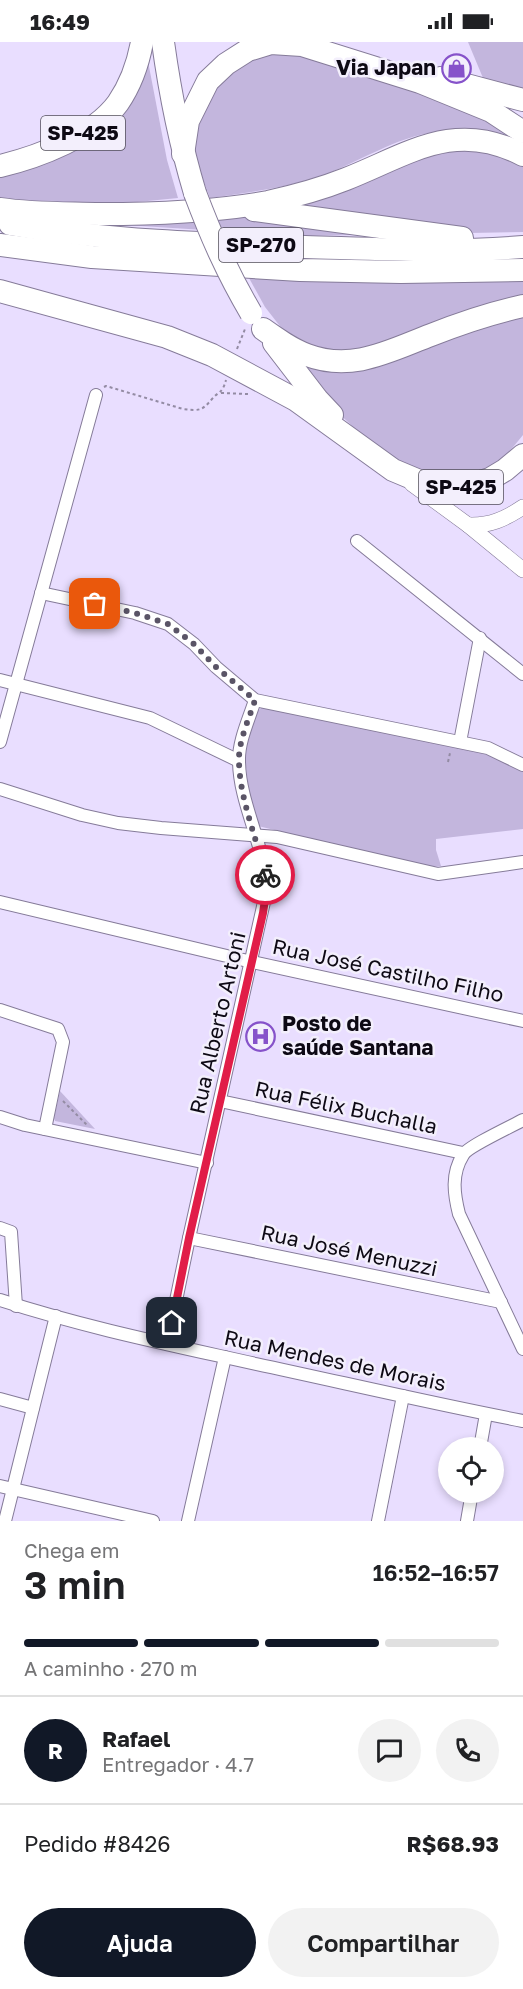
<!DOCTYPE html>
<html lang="pt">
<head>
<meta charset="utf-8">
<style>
  :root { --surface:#fff; --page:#f2f2f2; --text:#202124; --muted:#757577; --line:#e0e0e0; --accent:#111827 }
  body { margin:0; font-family:"Golos Text",sans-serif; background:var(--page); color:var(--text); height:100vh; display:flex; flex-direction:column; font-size:22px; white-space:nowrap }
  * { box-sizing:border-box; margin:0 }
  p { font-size:20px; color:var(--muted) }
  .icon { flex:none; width:33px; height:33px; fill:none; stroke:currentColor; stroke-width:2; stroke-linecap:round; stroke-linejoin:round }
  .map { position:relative; height:1479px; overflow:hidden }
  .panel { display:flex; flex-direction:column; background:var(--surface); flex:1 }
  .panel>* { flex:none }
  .buttons { position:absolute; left:438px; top:1395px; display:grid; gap:12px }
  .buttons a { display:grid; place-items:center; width:66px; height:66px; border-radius:50%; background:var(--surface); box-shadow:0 3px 9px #0003; font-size:30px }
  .pin { position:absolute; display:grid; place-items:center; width:51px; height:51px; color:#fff; margin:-26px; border-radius:12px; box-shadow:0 3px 9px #0006 }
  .courier { position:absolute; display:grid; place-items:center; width:60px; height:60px; margin:-30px; border:4px solid #e11d48; border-radius:50%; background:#fff; color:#222; box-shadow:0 2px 8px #0007 }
  .head em { font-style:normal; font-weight:600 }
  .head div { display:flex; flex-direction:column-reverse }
  .head { display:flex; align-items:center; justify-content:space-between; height:102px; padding:0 24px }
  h1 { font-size:39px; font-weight:600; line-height:45px }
  .bar { display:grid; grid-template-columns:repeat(4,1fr); gap:9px 6px; align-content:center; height:72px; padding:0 24px }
  .bar i { height:8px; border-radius:4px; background:var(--line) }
  .bar .on { background:var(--accent) }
  .bar p { grid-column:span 4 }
  .line { display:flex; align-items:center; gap:15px; padding:0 24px; border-top:2px solid var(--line) }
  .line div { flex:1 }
  .round { display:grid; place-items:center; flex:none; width:63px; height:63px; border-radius:32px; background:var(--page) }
  .cta { display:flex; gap:12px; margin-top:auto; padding:12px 24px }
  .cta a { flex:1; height:69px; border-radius:36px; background:var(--accent); color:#fff; font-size:24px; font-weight:600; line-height:69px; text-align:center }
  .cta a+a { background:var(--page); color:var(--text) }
  .status { display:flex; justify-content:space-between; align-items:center; height:42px; padding:0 30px; background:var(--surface); direction:ltr }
  .status svg { height:16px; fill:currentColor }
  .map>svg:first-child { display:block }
</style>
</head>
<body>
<div class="status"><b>16:49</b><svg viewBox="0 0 49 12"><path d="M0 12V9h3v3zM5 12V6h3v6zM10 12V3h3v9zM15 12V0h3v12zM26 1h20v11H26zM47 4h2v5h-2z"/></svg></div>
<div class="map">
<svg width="523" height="1479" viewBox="0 0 523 1479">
  <rect width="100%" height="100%" fill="#e9deff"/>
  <!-- green -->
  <g fill="#c3b6dd">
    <polygon points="468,0 523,0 523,47 483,36"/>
    <polygon points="146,9 167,118 178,156 127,161 76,163 0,158 0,129 86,97"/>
    <path d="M287 10 357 27 476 73 523 101C495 96 466 88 437 90 396 94 357 122 318 135 283 146 247 151 210 156L200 130 193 103 199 63 246 15Z"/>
    <polygon points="476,106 523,123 523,190 301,194 125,183 125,180 221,173 413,113"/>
    <polygon points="523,232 523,255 369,309 320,310 283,288 265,265 249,236"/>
    <path d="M523 272V393L505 415 481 430 453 437 411 429 368 399 330 363 297 322C363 345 397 314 456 292 478 284 501 279 523 272Z"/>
    <polygon points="264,664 482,711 500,716 523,730 523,787 436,797 436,808 441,824 429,825 258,784 252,775 245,717 248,690 256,670"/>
    <polygon points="60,1049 95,1087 55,1079 54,1076"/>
  </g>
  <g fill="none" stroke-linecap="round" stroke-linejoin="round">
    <defs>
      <g id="minor">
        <polyline points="357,499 523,632"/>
        <polyline points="41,551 135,571 168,582 194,602 216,625 255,658 488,706 523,723"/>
        <polyline points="0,638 150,676 239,719"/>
        <polyline points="0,700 96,353"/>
        <polyline points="460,700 480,596"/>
        <polyline points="0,747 82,773 118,781 161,786 277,795 438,832 523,820"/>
        <polyline points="0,860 252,920 523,979"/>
        <polyline points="0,968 58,987 63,1000 45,1087"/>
        <polyline points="220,1059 463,1111"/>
        <polyline points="0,1075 25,1083 207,1121"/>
        <path d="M523 1078C512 1084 467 1105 463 1113 451 1132 454 1152 459 1172L523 1307"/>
        <polyline points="0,1186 11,1190 16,1264"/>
        <polyline points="189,1196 501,1260"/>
        <path d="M0 1258C83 1285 171 1303 256 1322 345 1341 434 1362 523 1379"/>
        <path d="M167 1302 189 1196 266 851C267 806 240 765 239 720 238 700 249 677 255 658"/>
        <polyline points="0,1357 33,1366"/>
        <polyline points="480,1406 486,1372"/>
        <polyline points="0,1444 153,1479"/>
        <polyline points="5,1479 56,1274"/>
        <polyline points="188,1479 225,1315"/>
        <polyline points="378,1479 403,1354"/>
        <polyline points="467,1479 472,1450"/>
      </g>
      <g id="tertiary">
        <polyline points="412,442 468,483 523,528"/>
        <path d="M468 483C490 484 505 477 523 465"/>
      </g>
      <g id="motorway">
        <path d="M163 0C170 51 180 101 195 151"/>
        <polyline points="440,36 523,58"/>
        <polyline points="183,112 188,79 208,39 226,22 248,8 271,1 302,3 420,40 491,69 523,90"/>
        <path d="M0 124C38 115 94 94 118 61 131 42 138 22 142 0"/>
        <path d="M0 167C33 172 66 171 100 172 156 172 213 170 268 160 295 154 321 147 346 137 409 112 455 77 523 113"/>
        <polyline points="254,168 462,196"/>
        <path d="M10 182C107 199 206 202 305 205 377 207 450 211 523 205"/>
        <polyline points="0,203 92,215 300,228 401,230 523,228"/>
        <polyline points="0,249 167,295 212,313 296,358 393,428 424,441 447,446 468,444 490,437 505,428 523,413"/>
        <path d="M263 287C277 297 291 307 307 313 352 330 389 309 431 293 461 281 491 271 523 264"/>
        <polyline points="274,301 317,357 332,373"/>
      </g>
    </defs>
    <!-- minor casing -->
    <use href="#minor" stroke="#857b99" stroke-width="14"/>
    <!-- tertiary casing -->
    <use href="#tertiary" stroke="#857b99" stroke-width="16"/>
    <!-- motorway casing -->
    <use href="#motorway" stroke="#857b99" stroke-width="24"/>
    <!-- path -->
    <g stroke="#938ba3" stroke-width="2" stroke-dasharray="3 3" stroke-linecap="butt">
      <polyline points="237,307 245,287"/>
      <path d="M104 345 106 344 183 367C199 369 202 369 212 357 220 348 222 352 226 338"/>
      <polyline points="221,351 248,352"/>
      <polyline points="448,720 450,711"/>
      <polyline points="63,1059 87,1083"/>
    </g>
    <!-- minor -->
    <use href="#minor" stroke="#fff" stroke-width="12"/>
    <!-- tertiary -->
    <use href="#tertiary" stroke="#fff" stroke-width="15"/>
    <!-- motorway -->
    <use href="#motorway" stroke="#fff" stroke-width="22"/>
    <defs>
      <path id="motorway-bridge" d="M195 151C212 196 227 230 251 271"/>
    </defs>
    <!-- motorway-bridge casing -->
    <use href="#motorway-bridge" stroke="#857b99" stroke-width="24" stroke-linecap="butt"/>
    <!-- motorway-bridge -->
    <use href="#motorway-bridge" stroke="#fff" stroke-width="22"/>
  </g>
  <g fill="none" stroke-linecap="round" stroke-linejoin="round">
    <!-- done -->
    <path stroke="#5a5466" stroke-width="6" stroke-dasharray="0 10.8" d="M95 562 135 571 168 582 194 602 216 625 255 658C249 677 238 700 239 720 240 759 257 796 265 833"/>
    <!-- route -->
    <polyline stroke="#e11d48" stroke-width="8" points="172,1281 189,1196 263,871 266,851 265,833"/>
  </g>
  <!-- icons -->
  <defs>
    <symbol id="shop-ring" viewBox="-11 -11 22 22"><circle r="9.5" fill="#f3effc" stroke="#8652ca" stroke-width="1.5"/><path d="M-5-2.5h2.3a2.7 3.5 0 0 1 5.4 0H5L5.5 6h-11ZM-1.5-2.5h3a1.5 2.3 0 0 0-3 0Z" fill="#8652ca"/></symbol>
    <symbol id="hospital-ring" viewBox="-11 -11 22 22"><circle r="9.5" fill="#f3effc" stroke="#8652ca" stroke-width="1.5"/><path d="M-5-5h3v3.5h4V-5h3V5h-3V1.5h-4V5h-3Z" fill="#8652ca"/></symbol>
  </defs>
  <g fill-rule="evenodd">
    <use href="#shop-ring" x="440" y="10" width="33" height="33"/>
    <use href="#hospital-ring" x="244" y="978" width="33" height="33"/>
  </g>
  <g text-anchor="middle" stroke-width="5" stroke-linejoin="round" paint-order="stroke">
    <!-- shield labels -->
    <g fill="#f3effc" stroke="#524e5a" stroke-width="1.5">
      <rect x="41" y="74" width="84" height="34" rx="4.5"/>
      <rect x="219" y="186" width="84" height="34" rx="4.5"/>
      <rect x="419" y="428" width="84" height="34" rx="4.5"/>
    </g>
    <g font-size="20" font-weight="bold" fill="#0d0914">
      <text x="83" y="98">SP-425</text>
      <text x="261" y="210">SP-270</text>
      <text x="461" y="452">SP-425</text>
    </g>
    <!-- poi labels -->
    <g font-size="21" font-weight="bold" fill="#0d0914" stroke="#f3effc" text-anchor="end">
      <text x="436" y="33">Via Japan</text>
      <text x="282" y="989" text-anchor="start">Posto de<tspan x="282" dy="24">saúde Santana</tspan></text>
    </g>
    <!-- street labels -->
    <g font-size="21" fill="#0d0914" stroke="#f3effc">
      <text transform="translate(388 929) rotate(12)" y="7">Rua José Castilho Filho</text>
      <text transform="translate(218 981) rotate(-77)" y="7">Rua Alberto Artoni</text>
      <text transform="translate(346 1066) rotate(12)" y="7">Rua Félix Buchalla</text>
      <text transform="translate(349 1209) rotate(12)" y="7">Rua José Menuzzi</text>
      <text transform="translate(335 1319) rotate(12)" y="7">Rua Mendes de Morais</text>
    </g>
  </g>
</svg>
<div class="buttons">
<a><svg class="icon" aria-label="locate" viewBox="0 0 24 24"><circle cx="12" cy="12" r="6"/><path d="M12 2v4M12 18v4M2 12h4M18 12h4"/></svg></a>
</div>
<div class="pin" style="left:95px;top:562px;background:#ea580c"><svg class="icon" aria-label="bag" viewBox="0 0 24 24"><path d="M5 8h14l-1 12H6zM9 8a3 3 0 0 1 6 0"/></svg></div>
<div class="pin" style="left:172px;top:1281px;background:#1f2937"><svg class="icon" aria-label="home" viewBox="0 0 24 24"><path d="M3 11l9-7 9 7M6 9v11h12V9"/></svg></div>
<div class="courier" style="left:265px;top:833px"><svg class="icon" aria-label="bike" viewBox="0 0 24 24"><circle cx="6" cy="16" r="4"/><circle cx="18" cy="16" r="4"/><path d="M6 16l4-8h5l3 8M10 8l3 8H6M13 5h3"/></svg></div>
</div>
<section class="panel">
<div class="head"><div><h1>3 min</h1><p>Chega em</p></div><em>16:52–16:57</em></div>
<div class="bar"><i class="on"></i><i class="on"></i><i class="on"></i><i></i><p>A caminho · 270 m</p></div>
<div class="line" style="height:108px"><b class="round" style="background:var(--accent);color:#fff">R</b><div><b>Rafael</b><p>Entregador · 4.7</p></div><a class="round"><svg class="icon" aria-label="chat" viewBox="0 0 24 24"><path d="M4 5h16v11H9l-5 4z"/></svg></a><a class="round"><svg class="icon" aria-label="phone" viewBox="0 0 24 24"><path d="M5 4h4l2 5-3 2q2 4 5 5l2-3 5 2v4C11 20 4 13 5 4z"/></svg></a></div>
<div class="line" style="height:78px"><div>Pedido #8426</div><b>R$68.93</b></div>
<div class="cta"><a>Ajuda</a><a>Compartilhar</a></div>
</section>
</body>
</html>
